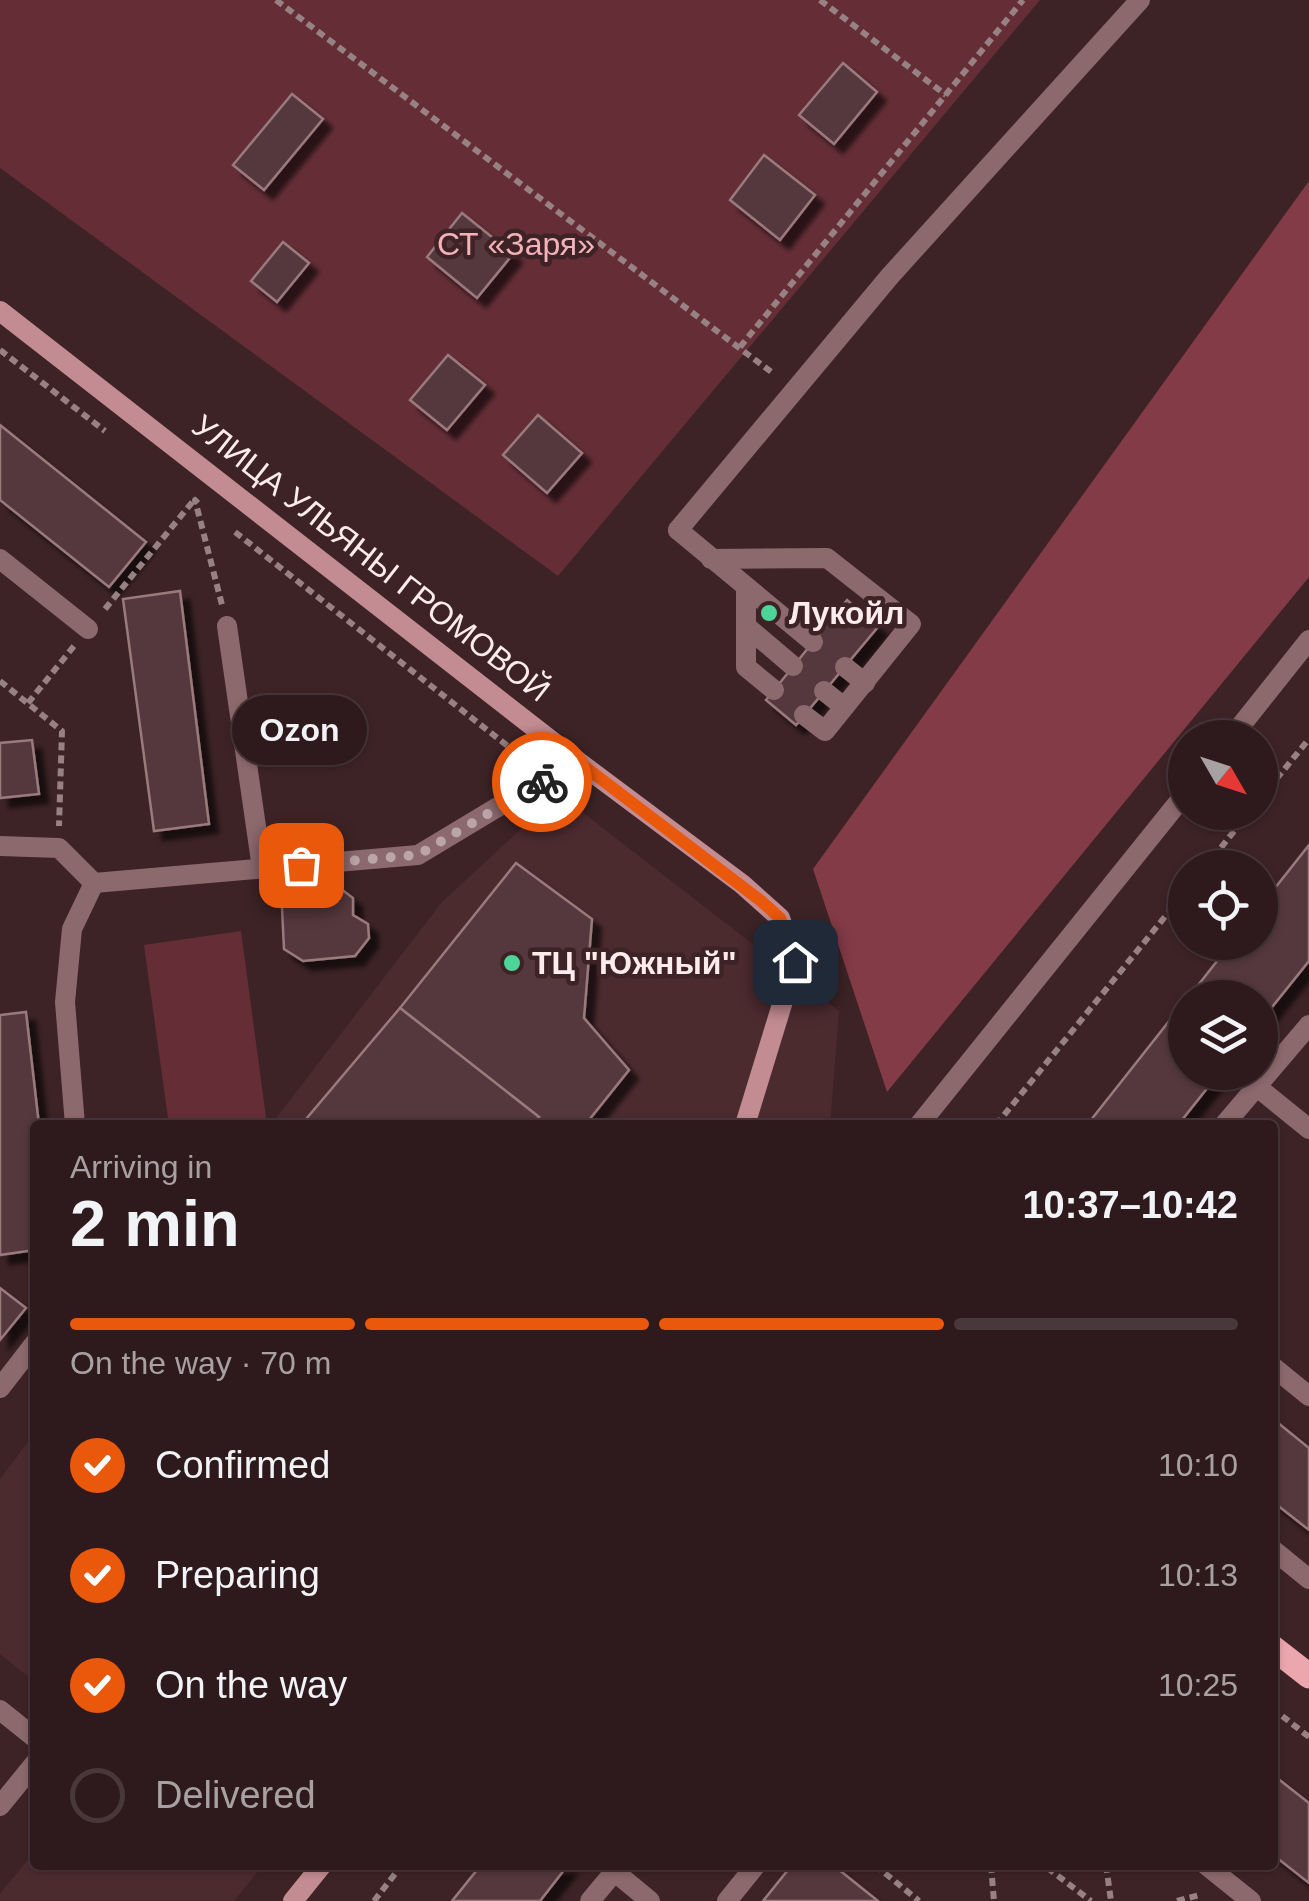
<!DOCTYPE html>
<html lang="en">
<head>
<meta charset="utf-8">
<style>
  :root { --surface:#2e1a1c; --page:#362325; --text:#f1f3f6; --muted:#a7a1a3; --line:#49383b; --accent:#ea580c }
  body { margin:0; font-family:Helvetica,sans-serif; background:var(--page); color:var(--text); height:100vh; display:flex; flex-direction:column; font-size:38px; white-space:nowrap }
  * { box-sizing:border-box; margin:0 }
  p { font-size:32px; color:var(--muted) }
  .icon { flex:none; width:55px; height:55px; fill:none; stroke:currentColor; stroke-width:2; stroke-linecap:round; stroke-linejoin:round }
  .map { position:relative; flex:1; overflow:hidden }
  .details { position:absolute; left:30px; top:1120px; width:1248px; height:750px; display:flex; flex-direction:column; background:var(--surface); border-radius:10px; box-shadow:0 2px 8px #0004,0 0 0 2px var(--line) }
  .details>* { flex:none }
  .needle { width:65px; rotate:129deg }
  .fabs { position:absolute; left:1168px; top:720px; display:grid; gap:20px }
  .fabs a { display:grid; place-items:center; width:110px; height:110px; border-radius:50%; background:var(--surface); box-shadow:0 2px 8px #0004,0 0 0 2px var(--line); font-size:50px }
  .pin { position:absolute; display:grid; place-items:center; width:85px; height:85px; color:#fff; margin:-42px; border-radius:20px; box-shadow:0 5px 15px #0006 }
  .courier { position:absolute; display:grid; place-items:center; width:100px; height:100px; margin:-50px; border:8px solid #ea580c; border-radius:50%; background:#fff; color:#222; box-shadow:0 2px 12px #0007 }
  .bubble { position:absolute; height:70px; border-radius:35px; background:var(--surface); box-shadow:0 2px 8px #0004,0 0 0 2px var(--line); font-size:32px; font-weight:600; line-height:70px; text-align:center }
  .summary em { font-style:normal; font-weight:600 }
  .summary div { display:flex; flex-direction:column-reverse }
  .summary { display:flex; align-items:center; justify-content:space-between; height:170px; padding:0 40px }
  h1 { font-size:65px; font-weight:600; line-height:75px }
  .bar { display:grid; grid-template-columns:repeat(4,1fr); gap:15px 10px; align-content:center; height:120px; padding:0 40px }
  .bar i { height:12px; border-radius:8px; background:var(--line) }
  .bar .selected { background:var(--accent) }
  .bar p { grid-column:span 4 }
  ol { padding:0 40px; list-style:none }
  li { display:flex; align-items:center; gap:30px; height:110px }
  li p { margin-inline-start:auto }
  li .icon { padding:10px; border-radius:50%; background:var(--accent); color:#fff; stroke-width:4 }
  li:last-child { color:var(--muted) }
  li i { width:55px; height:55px; border:5px solid var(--line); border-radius:50% }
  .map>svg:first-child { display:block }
</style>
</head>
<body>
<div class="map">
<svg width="1309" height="1901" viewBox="0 0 1309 1901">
  <defs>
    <filter id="shadow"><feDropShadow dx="9" dy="9" stdDeviation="2.5" flood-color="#0009"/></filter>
  </defs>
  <rect width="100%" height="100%" fill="#3d2326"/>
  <!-- built -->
  <g fill="#4c2b2f">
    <polygon points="559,794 839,1011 830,1125 271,1125 442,902"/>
    <polygon points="35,1433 35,1682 0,1654 0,1479"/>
    <polygon points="35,1851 35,1865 263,1865 234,1901 0,1901 0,1894"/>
  </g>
  <!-- green -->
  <g fill="#652e37">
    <polygon points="0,0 1040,0 558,576 0,168"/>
    <polygon points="241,931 267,1125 169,1125 144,945"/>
  </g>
  <!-- forest -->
  <polygon fill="#833b47" points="1309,181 1309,577 887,1092 813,869"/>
  <!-- building -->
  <g fill="#55393d" stroke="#9a7a7d" stroke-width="2.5" filter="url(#shadow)">
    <polygon points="843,63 877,92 834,144 799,115"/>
    <polygon points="292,94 323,119 264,190 233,165"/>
    <polygon points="764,155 815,195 780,240 730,200"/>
    <polygon points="462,213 513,254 477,298 427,257"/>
    <polygon points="283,242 309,263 277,302 251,281"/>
    <polygon points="448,355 485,385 447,430 410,400"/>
    <polygon points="538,415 582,453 547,493 503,455"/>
    <polygon points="0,425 146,542 109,587 0,500"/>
    <polygon points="180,591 209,824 154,831 123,599"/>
    <polygon points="847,600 878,627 796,725 766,700"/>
    <polygon points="32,740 39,794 0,798 0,743"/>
    <polygon points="1309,845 1309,961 1260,1022 1260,998 1188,998 1232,942 1260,942 1260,907"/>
    <polygon points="516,863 592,919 584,1018 629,1070 585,1125 533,1125 539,1117 400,1008"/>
    <polygon points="336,885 353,898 353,915 368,924 369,938 355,956 303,961 284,949 281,887"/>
    <polygon points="1185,1001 1185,1072 1220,1072 1178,1125 1087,1125"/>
    <polygon points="400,1008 539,1117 533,1125 301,1125"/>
    <polygon points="26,1012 39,1125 35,1125 35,1250 0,1255 0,1015"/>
    <polygon points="0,1288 26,1308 0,1340"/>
    <polygon points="1272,1418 1309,1448 1309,1530 1272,1501"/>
    <polygon points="1272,1774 1309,1803 1309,1883 1272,1854"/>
    <polygon points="481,1865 568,1865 540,1901 452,1901"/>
    <polygon points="792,1865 833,1865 878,1901 763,1901"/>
  </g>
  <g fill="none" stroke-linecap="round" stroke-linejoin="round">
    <!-- path -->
    <g stroke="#978183" stroke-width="6" stroke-dasharray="8 5" stroke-linecap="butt">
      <polyline points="276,0 774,374"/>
      <polyline points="820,0 946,95"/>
      <polyline points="740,347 1023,0"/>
      <polyline points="0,350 105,431"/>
      <polyline points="198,503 195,500 222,605"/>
      <polyline points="235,532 528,762"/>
      <polyline points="105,609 194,500"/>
      <polyline points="0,681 62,731 59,826"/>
      <polyline points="28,703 74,646"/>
      <polyline points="1260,799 1309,739"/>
      <polyline points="1205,868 1249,812"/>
      <polyline points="996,1125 1185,892"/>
      <polyline points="1272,1708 1309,1737"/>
      <polyline points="875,1865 919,1901"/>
      <polyline points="991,1865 994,1901"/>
      <polyline points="1035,1865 1045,1866 1091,1901"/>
      <polyline points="1106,1865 1111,1901"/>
      <polyline points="374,1901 402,1865"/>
      <polyline points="1177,1901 1200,1895"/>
    </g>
    <!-- lane -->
    <g stroke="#8c696d" stroke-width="20">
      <polyline points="678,530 813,642"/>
      <polyline points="0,559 88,629"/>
      <polyline points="711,559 827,558 911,624 825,731 804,715"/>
      <polyline points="746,587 746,667 774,690"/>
      <polyline points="227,626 262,868"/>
      <polyline points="747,627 793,666"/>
      <polyline points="845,667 865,683"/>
      <polyline points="824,691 844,707"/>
      <polyline points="1256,1086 1309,1129"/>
      <polyline points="75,1125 65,1002 72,929 94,883"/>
      <polyline points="1272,1366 1309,1396"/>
      <polyline points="0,1388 35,1343"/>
      <polyline points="1272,1549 1309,1579"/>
      <polyline points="0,1710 35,1738"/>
      <polyline points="0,1806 35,1763"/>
      <polyline points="1206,1865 1251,1901"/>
      <polyline points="615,1872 650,1901"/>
      <polyline points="590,1901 620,1865"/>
      <polyline points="727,1901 756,1865"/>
    </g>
    <!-- street -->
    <g stroke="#8c696d" stroke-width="20">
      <polyline points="678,530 890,276 1140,0"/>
      <polyline points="1231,738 1309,640"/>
      <polyline points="0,846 59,848 94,883 418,855 576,760"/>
      <polyline points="919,1125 1185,794"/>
      <polyline points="1224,1125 1309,1025"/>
    </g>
    <!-- secondary -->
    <g stroke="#c28c92" stroke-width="20">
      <polyline points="0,311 576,760 742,884 780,918 795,962 745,1125"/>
      <polyline points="293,1901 322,1865"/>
    </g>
    <!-- primary -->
    <polyline stroke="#eca6ae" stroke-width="25" points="1272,1647 1309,1676"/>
  </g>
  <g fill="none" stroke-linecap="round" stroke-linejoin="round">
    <!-- done -->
    <polyline stroke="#baa5a7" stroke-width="10" stroke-dasharray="0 18" points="301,865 418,855 542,782"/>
    <!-- route -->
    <polyline stroke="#ea580c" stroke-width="12" points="542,782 576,760 761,901 780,918 795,962"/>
  </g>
  <!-- markers -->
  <g fill="#4ed399" stroke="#3d2326" stroke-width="4">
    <circle cx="769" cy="613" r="10"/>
    <circle cx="512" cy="963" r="10"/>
  </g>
  <g text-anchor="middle" stroke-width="9" stroke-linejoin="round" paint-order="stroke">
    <!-- park labels -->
    <g font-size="32" fill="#f3b1b9" stroke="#3d2326">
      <text x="516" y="255">СТ «Заря»</text>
    </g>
    <!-- street labels -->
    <g font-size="32" fill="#feebed" stroke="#3d2326">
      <text transform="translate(371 558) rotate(38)" y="11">УЛИЦА УЛЬЯНЫ ГРОМОВОЙ</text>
    </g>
    <!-- poi labels -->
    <g font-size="32" font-weight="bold" fill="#feebed" stroke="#3d2326" text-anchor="start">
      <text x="789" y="624">Лукойл</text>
      <text x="532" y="974">ТЦ "Южный"</text>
    </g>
  </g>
</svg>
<div class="fabs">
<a><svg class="needle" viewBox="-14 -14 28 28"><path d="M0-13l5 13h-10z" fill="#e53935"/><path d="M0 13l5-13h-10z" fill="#a7a1a3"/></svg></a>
<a><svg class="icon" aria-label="locate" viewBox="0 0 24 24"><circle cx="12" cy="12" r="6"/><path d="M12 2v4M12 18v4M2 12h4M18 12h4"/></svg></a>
<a><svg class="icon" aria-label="layers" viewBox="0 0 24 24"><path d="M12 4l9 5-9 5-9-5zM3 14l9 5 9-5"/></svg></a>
</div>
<div class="pin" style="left:301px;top:865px;background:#ea580c"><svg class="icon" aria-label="bag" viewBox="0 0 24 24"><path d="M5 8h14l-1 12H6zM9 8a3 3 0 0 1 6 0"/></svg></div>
<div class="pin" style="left:795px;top:962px;background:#1f2937"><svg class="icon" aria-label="home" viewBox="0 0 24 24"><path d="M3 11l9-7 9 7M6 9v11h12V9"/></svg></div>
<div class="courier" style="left:542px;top:782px"><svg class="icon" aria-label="bike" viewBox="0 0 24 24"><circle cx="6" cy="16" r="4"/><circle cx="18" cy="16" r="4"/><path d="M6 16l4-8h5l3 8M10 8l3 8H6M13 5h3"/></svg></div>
<div class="bubble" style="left:232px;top:695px;width:135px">Ozon</div>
<section class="details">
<div class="summary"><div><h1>2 min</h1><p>Arriving in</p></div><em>10:37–10:42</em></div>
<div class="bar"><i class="selected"></i><i class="selected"></i><i class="selected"></i><i></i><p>On the way · 70 m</p></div>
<ol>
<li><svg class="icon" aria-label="check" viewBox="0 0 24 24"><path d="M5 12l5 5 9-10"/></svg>Confirmed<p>10:10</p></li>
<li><svg class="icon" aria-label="check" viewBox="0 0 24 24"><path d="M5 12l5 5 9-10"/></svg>Preparing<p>10:13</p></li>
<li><svg class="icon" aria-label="check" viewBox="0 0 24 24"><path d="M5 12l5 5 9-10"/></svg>On the way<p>10:25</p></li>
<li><i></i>Delivered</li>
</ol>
</section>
</div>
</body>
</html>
